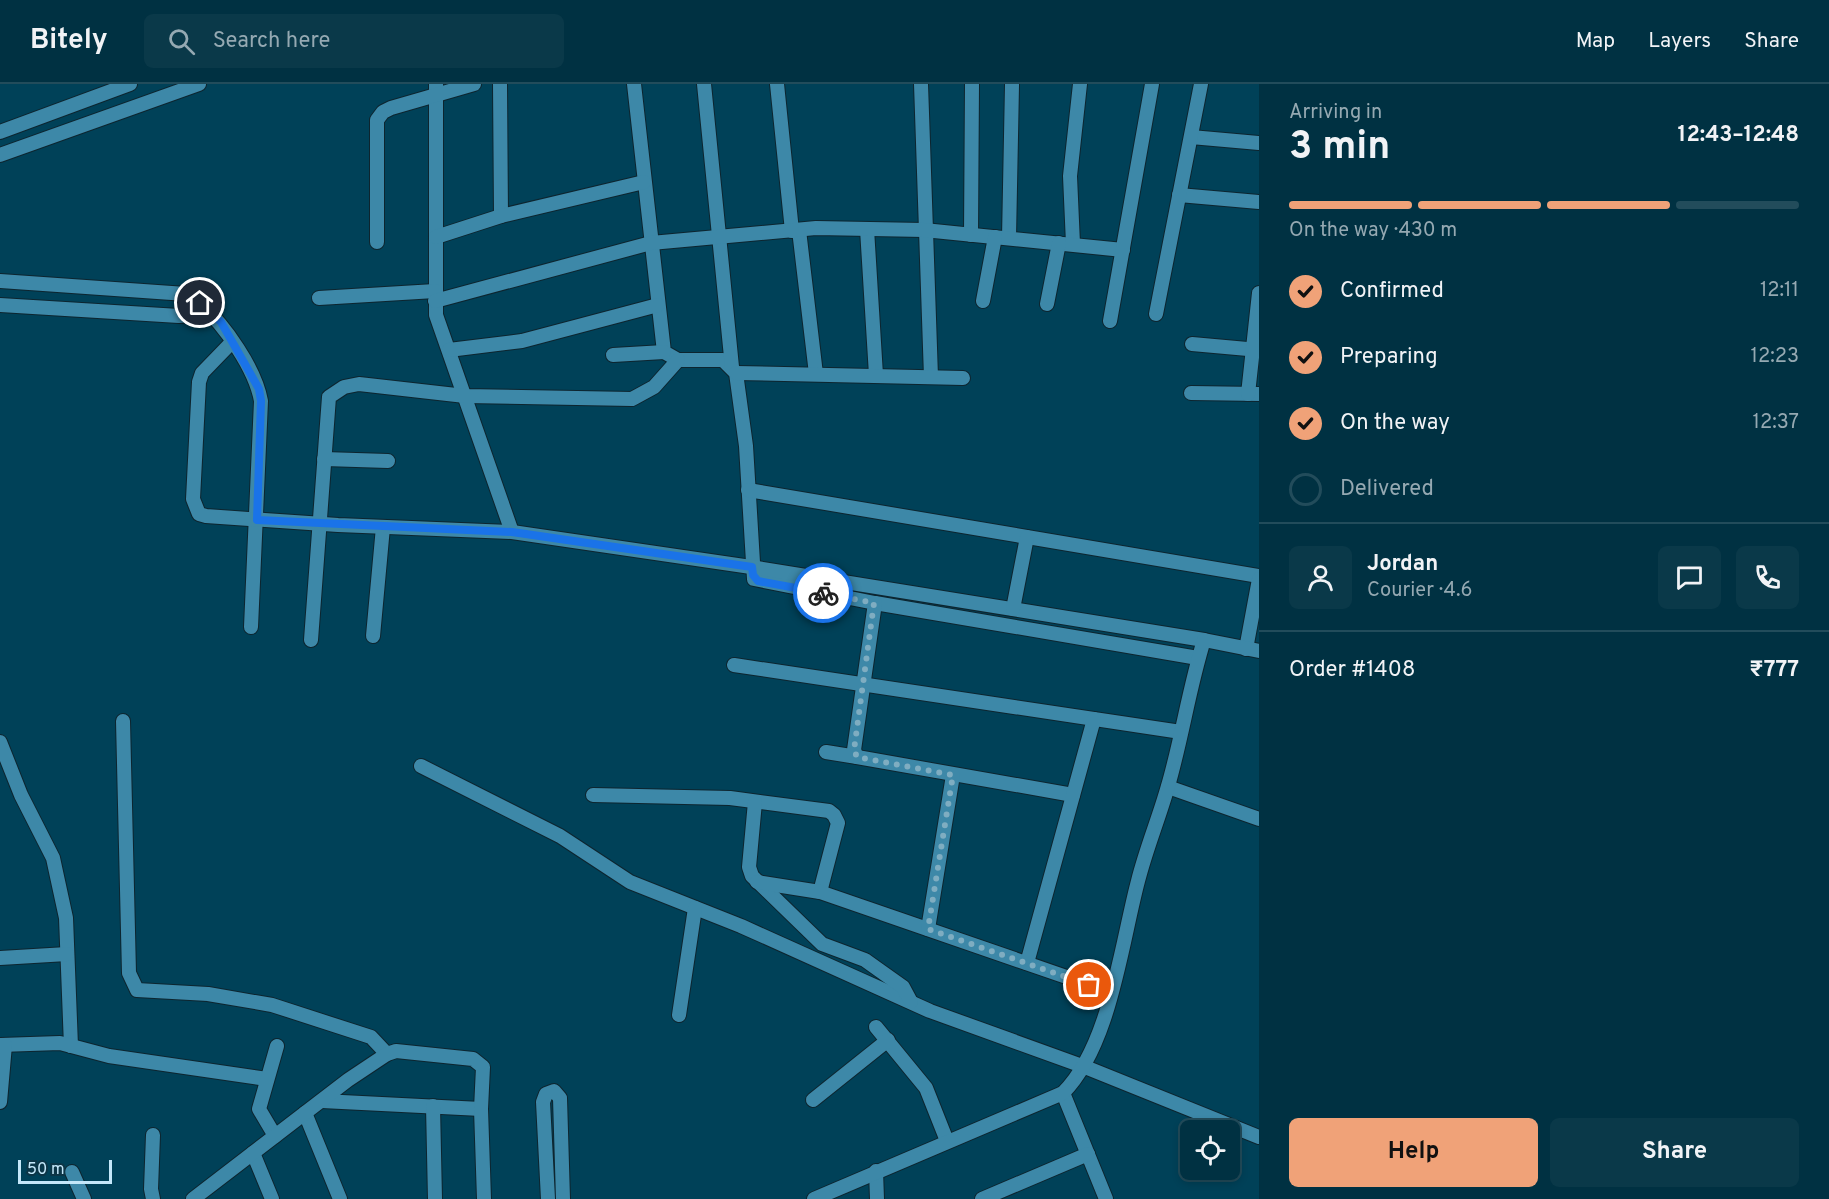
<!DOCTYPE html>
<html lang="en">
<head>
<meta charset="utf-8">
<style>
  :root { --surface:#003142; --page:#0a3949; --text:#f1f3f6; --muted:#95a9b2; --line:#224c5b; --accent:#f0a278 }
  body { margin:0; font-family:Overpass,sans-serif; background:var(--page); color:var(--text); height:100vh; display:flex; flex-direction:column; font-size:22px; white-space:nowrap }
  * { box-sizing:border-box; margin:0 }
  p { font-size:20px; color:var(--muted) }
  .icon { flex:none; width:33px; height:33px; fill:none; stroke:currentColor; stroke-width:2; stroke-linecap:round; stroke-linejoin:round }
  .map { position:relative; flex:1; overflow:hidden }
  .panel { display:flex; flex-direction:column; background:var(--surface); width:570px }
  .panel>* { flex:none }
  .controls { position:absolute; left:1180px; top:1036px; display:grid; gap:12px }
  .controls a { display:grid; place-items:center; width:60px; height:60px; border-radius:9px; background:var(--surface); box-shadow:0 3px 9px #0003,0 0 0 2px var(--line); font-size:30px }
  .scale { position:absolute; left:18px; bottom:15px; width:94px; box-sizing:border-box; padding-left:6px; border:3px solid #c4e7f9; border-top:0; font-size:16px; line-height:21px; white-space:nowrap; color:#c4e7f9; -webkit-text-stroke:4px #0c3546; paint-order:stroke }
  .pin { position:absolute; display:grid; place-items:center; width:51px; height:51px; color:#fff; margin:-26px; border:3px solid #fff; border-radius:50%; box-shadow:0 2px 6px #0007 }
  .courier { position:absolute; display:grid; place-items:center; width:60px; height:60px; margin:-30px; border:4px solid #1a73e8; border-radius:50%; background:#fff; color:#222; box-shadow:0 2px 8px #0007 }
  .headline em { font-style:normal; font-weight:700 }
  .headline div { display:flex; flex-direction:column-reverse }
  .headline { display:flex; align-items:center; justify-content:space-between; height:102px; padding:0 30px }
  h1 { font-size:39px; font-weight:700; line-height:45px }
  .bar { display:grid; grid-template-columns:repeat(4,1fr); gap:9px 6px; align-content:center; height:72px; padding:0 30px }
  .bar i { height:8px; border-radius:4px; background:var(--line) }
  .bar .current { background:var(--accent) }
  .bar p { grid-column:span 4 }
  .line { display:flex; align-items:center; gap:15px; padding:0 30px; border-top:2px solid var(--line) }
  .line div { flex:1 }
  .round { display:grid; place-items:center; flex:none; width:63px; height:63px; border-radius:9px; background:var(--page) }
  ol { padding:0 30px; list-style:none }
  li { display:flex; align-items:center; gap:18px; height:66px }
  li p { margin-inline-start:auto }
  li .icon { padding:6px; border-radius:50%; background:var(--accent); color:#111; stroke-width:4 }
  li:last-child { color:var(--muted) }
  li i { width:33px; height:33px; border:3px solid var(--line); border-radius:50% }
  .cta { display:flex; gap:12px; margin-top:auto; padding:12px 30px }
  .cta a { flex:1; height:69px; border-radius:9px; background:var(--accent); color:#111; font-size:24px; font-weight:700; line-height:69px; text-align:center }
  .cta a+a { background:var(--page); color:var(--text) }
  header { display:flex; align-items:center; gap:36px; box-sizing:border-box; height:84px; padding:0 30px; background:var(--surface); border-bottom:2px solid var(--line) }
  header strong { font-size:28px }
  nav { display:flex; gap:33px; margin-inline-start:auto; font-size:21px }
  .search { width:420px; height:54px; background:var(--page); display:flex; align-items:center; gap:15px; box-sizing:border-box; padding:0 21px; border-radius:9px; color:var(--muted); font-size:22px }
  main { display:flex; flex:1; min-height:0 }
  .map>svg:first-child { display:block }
</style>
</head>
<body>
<header>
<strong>Bitely</strong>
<div class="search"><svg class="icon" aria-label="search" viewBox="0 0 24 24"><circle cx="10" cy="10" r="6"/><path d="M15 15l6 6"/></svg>Search here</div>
<nav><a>Map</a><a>Layers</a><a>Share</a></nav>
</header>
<main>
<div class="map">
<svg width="1259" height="1115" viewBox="0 0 1259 1115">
  <rect width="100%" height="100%" fill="#004158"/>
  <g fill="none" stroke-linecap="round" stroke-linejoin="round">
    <defs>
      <g id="minor">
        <polyline points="436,0 436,231 512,448"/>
        <polyline points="500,0 501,132"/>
        <polyline points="634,0 664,268 678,276 723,276 736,289 746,362 754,495 875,519 1198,574"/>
        <polyline points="704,0 732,283"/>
        <polyline points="777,0 792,147"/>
        <polyline points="921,0 931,293"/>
        <polyline points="0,48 130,0"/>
        <polyline points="1191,53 1259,59"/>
        <polyline points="0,71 199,0"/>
        <polyline points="1179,111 1259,118"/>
        <polyline points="867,145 876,291"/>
        <polyline points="799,146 816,290"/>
        <polyline points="971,151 972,0"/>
        <polyline points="436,153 501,132 644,98"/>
        <polyline points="1009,154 1012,1"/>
        <polyline points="377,158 377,36 383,28 391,24 474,0"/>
        <polyline points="1073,160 1070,92 1080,0"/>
        <path d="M0 197 186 210C194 212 201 215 200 224L192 231 179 232 0 221"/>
        <polyline points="319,214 435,207"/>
        <polyline points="435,217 651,159 816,144 924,146 1123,166"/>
        <polyline points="983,217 995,153"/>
        <path d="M200 219C225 242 255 284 261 317L251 543"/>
        <polyline points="1047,220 1059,159"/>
        <polyline points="1156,230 1201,0"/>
        <polyline points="1110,237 1152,0"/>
        <polyline points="232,258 202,289 199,298 193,415 199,430 206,432 338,441 512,448 751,483 1204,556"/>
        <polyline points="1192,260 1259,266"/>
        <polyline points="449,266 522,257 658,221"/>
        <polyline points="613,271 664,268"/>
        <polyline points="736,289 963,294"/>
        <polyline points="1191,309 1259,310"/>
        <polyline points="1248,310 1259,209"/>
        <polyline points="324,375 388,377"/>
        <polyline points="748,406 1259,492"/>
        <polyline points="875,519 854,666 857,673 1073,711"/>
        <polyline points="1013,525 1027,453"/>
        <polyline points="373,552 383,443"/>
        <polyline points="311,556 329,313 344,303 359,300 465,312 632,315 654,303 678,276"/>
        <polyline points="1246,565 1259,495"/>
        <polyline points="734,581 1181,648"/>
        <polyline points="123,637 129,889 137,906 208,910 272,921 371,953 387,970"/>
        <polyline points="0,658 21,711 53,774 66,834 71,962"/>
        <polyline points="826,668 857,673"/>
        <polyline points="421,682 560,752 630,798 741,842 930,927 1085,983 1259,1053"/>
        <polyline points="1168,703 1259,735"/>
        <polyline points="593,711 730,714 829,727 834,731 838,739 820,808"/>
        <polyline points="755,718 749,783 752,792 822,860 865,876 879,886 903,903 911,918"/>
        <polyline points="757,798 820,808 1110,908"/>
        <polyline points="928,845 953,691"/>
        <polyline points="0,874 67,870"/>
        <polyline points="1027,879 1094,635"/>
        <polyline points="679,931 695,824"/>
        <polyline points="876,943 926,1004 947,1057"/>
        <polyline points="0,961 60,959 109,972 267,995"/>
        <polyline points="1063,1009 1106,1115"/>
        <polyline points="813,1016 888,956"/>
        <polyline points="322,1017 481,1025"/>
        <polyline points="0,1018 5,961"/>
        <polyline points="433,1022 435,1115"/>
        <polyline points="305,1029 340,1115"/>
        <polyline points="153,1051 151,1105 153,1115"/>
        <polyline points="275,1052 259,1025 277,962"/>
        <polyline points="253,1069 272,1115"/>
        <polyline points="876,1087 877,1115"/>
        <polyline points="72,1088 84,1115"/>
        <polyline points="193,1115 348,996 387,970 396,967 473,975 483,983 481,1025 484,1115"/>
        <polyline points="548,1115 543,1018 546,1010 554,1007 560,1014 563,1115"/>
        <path d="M814 1115 1063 1009C1110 962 1121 861 1138 797 1146 765 1159 734 1168 702 1182 654 1189 604 1204 556L1259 567"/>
        <polyline points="982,1115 1088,1070"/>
      </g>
    </defs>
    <!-- minor casing -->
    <use href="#minor" stroke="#0d252f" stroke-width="16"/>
    <!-- minor -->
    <use href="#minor" stroke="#3d88a8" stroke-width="14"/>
  </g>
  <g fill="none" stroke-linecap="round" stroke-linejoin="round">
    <!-- done -->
    <polyline stroke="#7fadc1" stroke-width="6" stroke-dasharray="0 10.8" points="823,509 874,519 854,666 857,673 953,691 928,845 1089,901"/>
    <!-- route -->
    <polyline stroke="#1a73e8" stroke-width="8" points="200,219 221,238 259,305 261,317 257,436 512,448 752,483 753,491 758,497 823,509"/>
  </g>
</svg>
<div class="controls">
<a><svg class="icon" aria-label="locate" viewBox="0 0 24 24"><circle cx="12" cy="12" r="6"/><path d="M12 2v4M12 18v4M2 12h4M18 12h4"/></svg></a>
</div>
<div class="scale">50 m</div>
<div class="pin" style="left:1089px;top:901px;background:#ea580c"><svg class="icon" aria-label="bag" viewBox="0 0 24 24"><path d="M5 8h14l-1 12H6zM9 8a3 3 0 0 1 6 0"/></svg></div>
<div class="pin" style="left:200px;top:219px;background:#1f2937"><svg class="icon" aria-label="home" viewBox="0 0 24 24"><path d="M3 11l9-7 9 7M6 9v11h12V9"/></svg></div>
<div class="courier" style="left:823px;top:509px"><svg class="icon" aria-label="bike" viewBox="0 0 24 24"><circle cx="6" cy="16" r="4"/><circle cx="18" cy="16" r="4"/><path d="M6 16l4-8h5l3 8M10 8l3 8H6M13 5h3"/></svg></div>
</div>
<section class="panel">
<div class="headline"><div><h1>3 min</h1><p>Arriving in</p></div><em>12:43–12:48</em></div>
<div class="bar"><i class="current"></i><i class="current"></i><i class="current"></i><i></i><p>On the way · 430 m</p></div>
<ol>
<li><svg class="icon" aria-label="check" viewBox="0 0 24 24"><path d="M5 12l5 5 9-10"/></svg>Confirmed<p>12:11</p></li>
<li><svg class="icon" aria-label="check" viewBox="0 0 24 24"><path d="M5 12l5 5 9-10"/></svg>Preparing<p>12:23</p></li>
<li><svg class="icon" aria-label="check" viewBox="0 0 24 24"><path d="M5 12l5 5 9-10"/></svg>On the way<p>12:37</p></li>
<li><i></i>Delivered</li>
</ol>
<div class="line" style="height:108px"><a class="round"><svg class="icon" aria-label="person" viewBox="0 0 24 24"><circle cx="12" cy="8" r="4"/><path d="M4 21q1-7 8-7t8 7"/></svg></a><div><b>Jordan</b><p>Courier · 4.6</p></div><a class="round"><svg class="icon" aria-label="chat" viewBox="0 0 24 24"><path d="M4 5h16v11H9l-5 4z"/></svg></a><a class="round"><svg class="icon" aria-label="phone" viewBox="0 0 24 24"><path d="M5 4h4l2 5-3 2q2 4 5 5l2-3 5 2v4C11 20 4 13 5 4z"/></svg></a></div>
<div class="line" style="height:78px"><div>Order #1408</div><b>₹777</b></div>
<div class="cta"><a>Help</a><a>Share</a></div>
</section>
</main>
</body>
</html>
